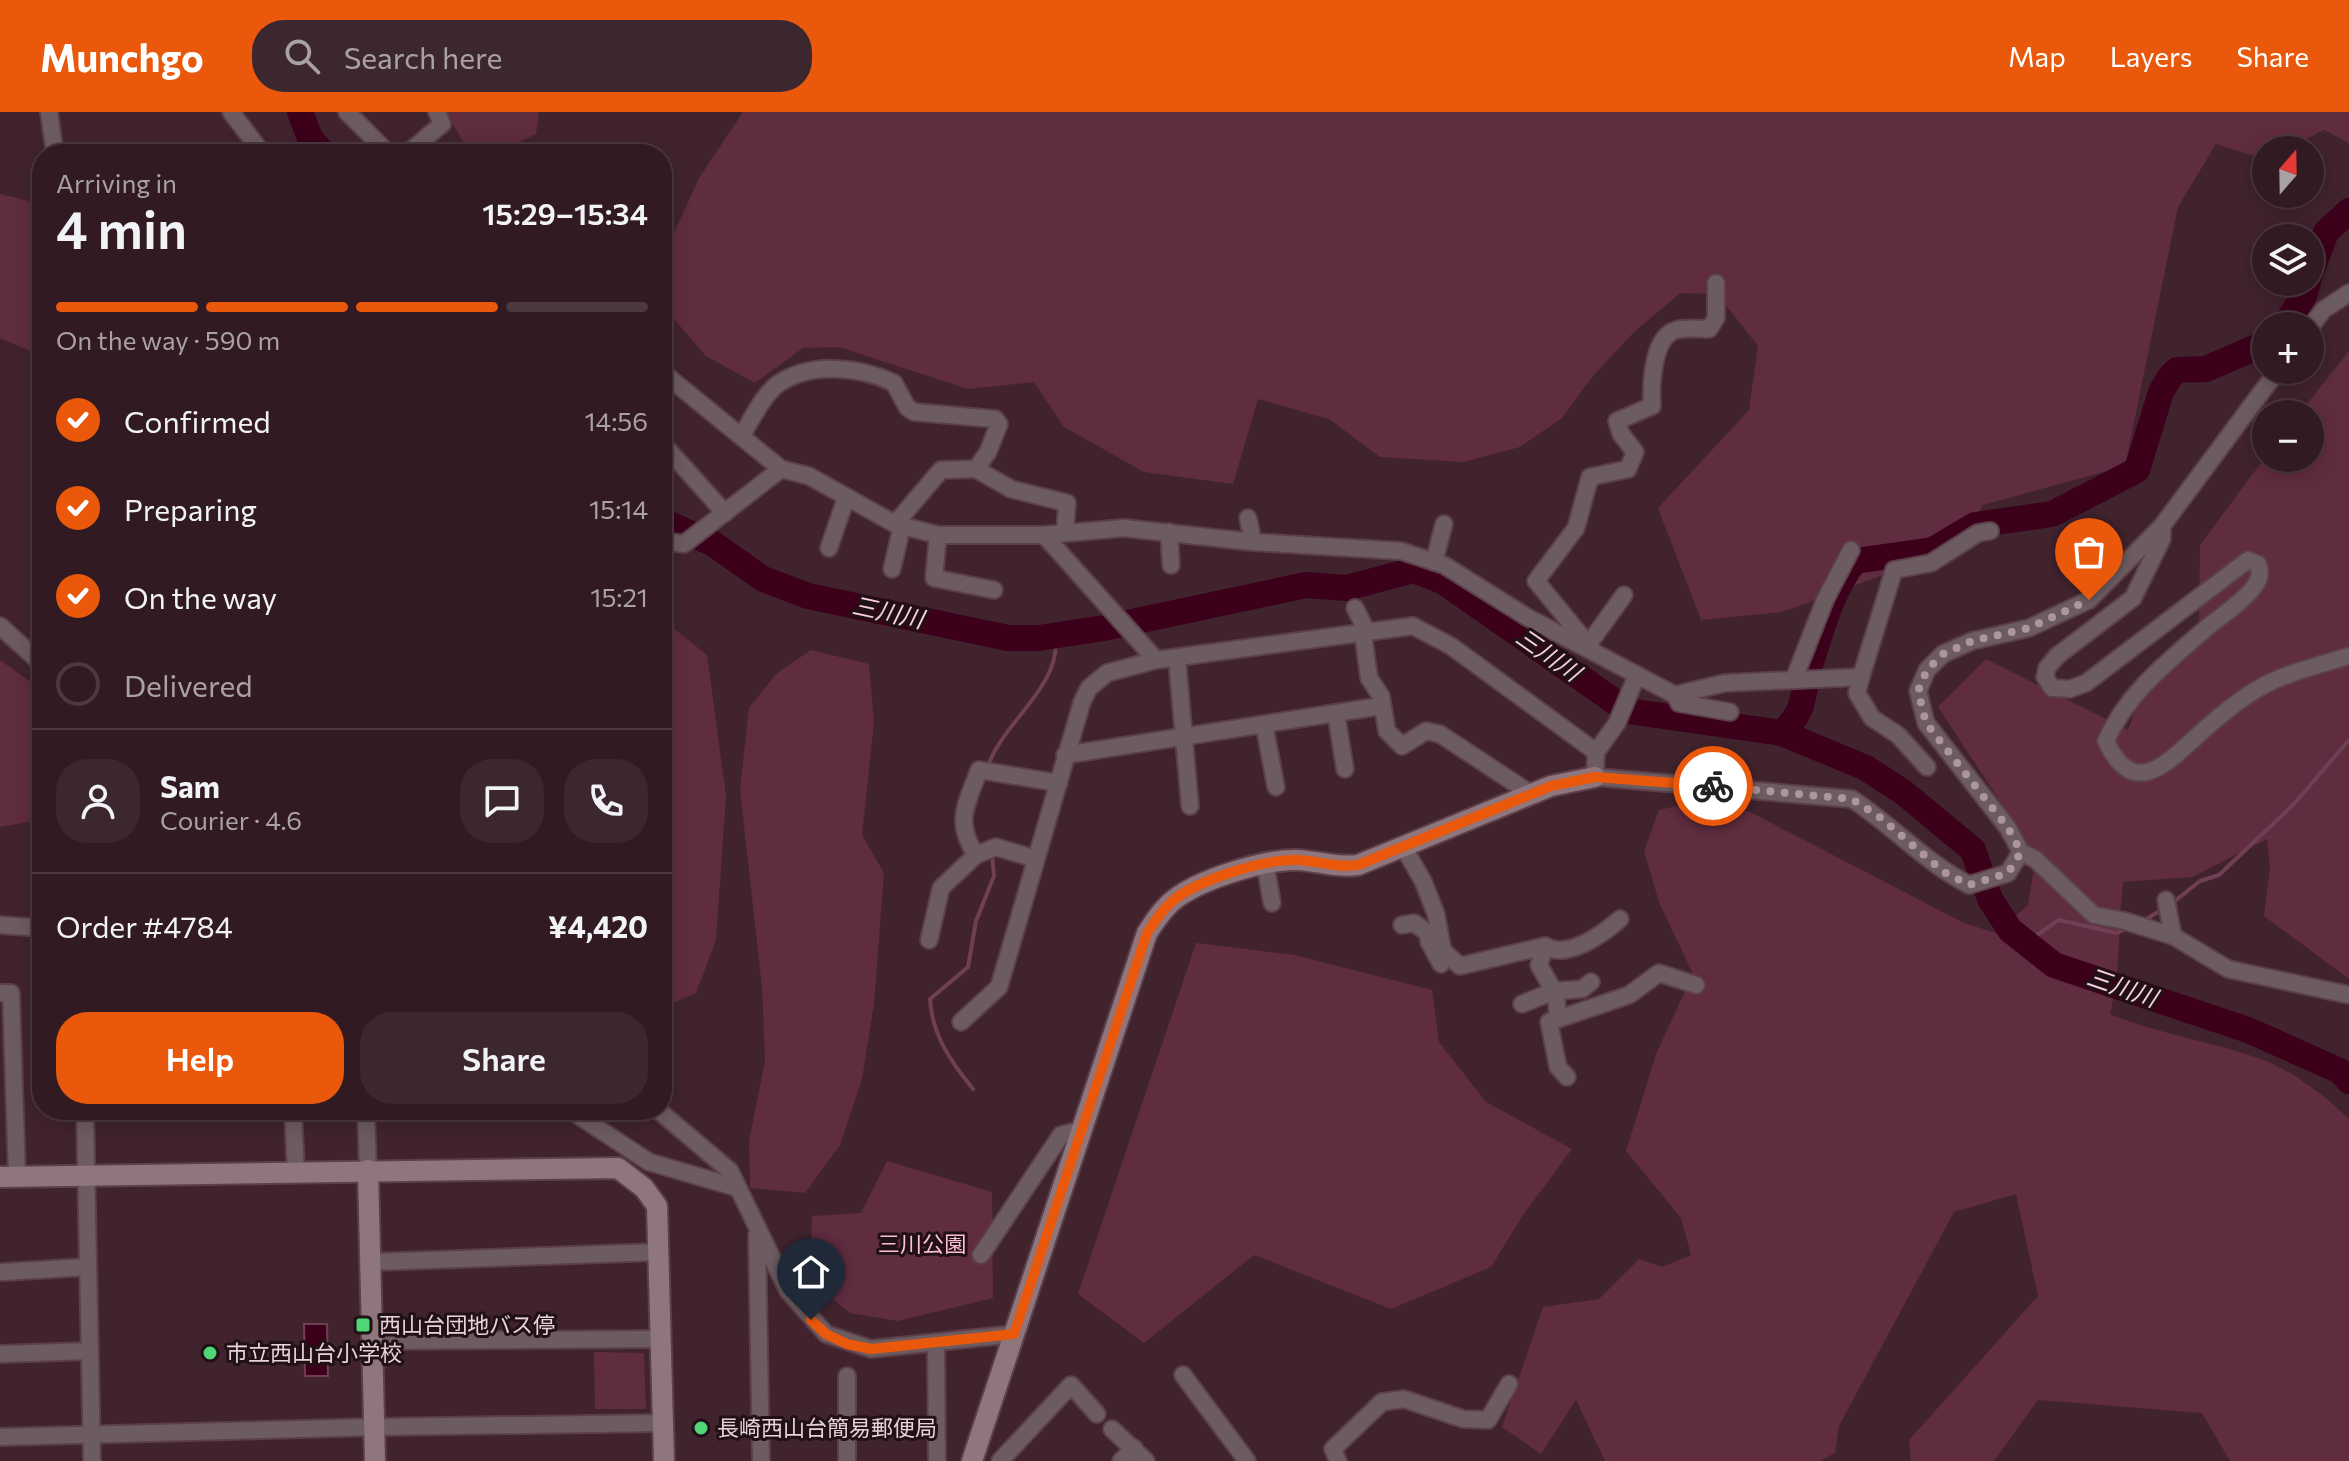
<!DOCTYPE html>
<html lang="en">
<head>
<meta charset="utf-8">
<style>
  :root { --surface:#311a22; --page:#3d272f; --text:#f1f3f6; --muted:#a8a1a5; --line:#4c3840; --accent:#ea580c }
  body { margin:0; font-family:Commissioner,"Noto Sans JP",sans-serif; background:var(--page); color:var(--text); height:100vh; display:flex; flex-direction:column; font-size:30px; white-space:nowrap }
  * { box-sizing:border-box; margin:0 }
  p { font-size:26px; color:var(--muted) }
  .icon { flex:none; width:44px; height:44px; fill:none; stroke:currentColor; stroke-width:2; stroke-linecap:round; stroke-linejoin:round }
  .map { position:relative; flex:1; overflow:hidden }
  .details { position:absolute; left:32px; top:32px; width:640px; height:976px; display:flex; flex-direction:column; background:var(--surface); border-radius:32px; box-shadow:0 4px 20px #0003,0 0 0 2px var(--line) }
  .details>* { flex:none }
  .needle { width:52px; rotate:20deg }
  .controls { position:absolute; left:2252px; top:24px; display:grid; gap:16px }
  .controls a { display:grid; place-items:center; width:72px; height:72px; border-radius:50%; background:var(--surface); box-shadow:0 4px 20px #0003,0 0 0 2px var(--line); font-size:40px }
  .pin { position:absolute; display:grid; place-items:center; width:68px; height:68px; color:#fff; margin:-82px -34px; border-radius:50% 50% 50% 0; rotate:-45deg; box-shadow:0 0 8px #0007 }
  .pin .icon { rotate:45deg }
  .courier { position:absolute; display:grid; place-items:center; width:80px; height:80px; margin:-40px; border:6px solid #ea580c; border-radius:50%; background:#fff; color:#222; box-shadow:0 2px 10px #0007 }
  .overview em { font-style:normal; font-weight:600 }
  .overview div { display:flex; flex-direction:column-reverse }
  .overview { display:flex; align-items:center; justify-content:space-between; height:136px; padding:0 24px }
  h1 { font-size:52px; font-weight:600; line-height:60px }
  .bar { display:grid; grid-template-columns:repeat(4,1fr); gap:12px 8px; align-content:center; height:96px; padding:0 24px }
  .bar i { height:10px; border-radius:6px; background:var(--line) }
  .bar .selected { background:var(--accent) }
  .bar p { grid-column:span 4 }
  .line { display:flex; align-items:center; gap:20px; padding:0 24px; border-top:2px solid var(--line) }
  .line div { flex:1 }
  .round { display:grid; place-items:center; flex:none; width:84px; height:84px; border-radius:32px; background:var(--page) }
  ol { padding:0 24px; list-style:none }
  li { display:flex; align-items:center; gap:24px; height:88px }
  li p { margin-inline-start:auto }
  li .icon { padding:8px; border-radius:50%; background:var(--accent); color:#fff; stroke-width:4 }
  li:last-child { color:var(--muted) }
  li i { width:44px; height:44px; border:4px solid var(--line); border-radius:50% }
  .cta { display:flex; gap:16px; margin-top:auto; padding:16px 24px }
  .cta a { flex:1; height:92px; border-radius:32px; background:var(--accent); color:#fff; font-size:32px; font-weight:600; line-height:92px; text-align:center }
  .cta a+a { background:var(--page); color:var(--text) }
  header { display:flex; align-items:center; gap:48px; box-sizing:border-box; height:112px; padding:0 40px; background:var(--accent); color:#fff }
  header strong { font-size:38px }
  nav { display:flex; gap:44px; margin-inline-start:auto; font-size:28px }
  .search { width:560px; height:72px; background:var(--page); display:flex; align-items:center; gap:20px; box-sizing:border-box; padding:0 28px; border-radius:32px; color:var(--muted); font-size:30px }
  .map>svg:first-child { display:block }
</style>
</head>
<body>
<header>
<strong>Munchgo</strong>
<div class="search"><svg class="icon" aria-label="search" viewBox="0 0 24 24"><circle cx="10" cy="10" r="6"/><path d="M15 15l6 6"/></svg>Search here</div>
<nav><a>Map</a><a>Layers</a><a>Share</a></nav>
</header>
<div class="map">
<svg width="2349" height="1349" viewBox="0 0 2349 1349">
  <rect width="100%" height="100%" fill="#41232d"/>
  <!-- green -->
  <g fill="#602c3f">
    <polygon points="446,0 539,0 536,22 494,42 470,42"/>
    <polygon points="743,0 2349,0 2349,31 2324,18 2284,38 2266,38 2263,47 2216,32 2178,95 2125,354 1983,393 1960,435 1782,500 1701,508 1658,396 1749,298 1758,234 1717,182 1680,181 1634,220 1592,265 1562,306 1520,335 1464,350 1380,345 1329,307 1258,287 1233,372 1144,360 1064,315 1034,270 968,277 839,235 803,236 755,271 706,244 662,193 662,147 699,66"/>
    <polygon points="0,82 42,92 42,244 0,226"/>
    <path d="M2349 239V867L2264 804 2270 756 2267 727 2192 765 2123 770C2118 815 2121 859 2110 902 2158 922 2209 929 2258 946 2292 958 2323 982 2349 1007V1349H2230L2202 1301 2038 1288 1994 1349H1911L1909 1328 2038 1184 2016 1082 1954 1100 1839 1314 1835 1341 1820 1349H1605L1576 1288 1541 1342 1502 1315 1543 1195 1599 1187 1639 1147 1662 1155 1691 1143 1681 1106 1626 1039 1656 942 1693 862 1659 790 1644 739 1659 698 1692 691 1748 699 1964 811 1996 821 2028 793 2036 744 1938 595 1986 547 2128 618 2152 551 2199 523 2200 433 2266 344 2310 346V302H2299Z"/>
    <polygon points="662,507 707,543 726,684 716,828 696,881 662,896"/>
    <polygon points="811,538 869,552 874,611 862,723 884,761 874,892 862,967 840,1033 805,1081 750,1076 749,1029 765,949 762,875 740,678 749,596 776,562"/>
    <polygon points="0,548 42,578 42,703 33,709 0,715"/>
    <polygon points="1196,831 1294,843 1432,878 1439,930 1486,990 1572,1037 1523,1103 1491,1155 1391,1197 1254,1143 1144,1231 1078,1182"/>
    <polygon points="887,1049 992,1080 993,1186 898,1209 850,1201 810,1168 812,1104 861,1101"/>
    <polygon points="594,1240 644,1241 646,1297 595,1297"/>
  </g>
  <!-- water -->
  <polygon fill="#3c001b" stroke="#6f3f54" stroke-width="2" points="304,1212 327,1212 328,1264 305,1264"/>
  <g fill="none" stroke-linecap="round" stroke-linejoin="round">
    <!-- stream -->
    <g stroke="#6f3f54" stroke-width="4">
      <path d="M987 657C1001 610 1064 574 1055 522"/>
      <polyline points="971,706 980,676"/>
      <polyline points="2171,792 2200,769 2219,763 2294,692 2349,628"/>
      <polyline points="2143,809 2163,797"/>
      <polyline points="2025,831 2059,808 2117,821 2128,816"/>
      <path d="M973 977C951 950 932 923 930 887L968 855 976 809 994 764 992 743"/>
    </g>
    <!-- river -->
    <g stroke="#3c001b" stroke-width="26">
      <polyline points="300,0 310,26 324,42"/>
      <polyline points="2310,163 2326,120 2349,99"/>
      <polyline points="2284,214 2304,184 2308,170"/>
      <polyline points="662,409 712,431 763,467 808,484 1008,526 1039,526 1104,516 1306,473 1346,476 1414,458 1444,470 1628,599 1782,621 1866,656 1903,680 1973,738 1990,787 2010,818 2054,853 2248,918 2340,959 2349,969"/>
      <path d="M1782 621C1808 596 1801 583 1810 553 1821 520 1832 476 1855 449L1933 438 1975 413 2052 402 2137 358 2161 280 2170 265 2177 258 2206 257 2266 231"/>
    </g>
    <defs>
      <g id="street">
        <polyline points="49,0 55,42"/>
        <polyline points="231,0 263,42"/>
        <polyline points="347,0 389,42"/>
        <polyline points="407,42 442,12 437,0"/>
        <polyline points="2310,216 2323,198 2349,181"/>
        <polyline points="2278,258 2162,414 2089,488 2029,516 1972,529 1943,542 1927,558 1918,579 1926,611 2008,716 2021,740 2035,747 2094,803 2125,809 2173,824 2228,857 2349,883"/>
        <polyline points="662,260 781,357 809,364 895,412 938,423 1044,423 1124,416 1253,430 1401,439 1444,453 1527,505 1675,583 1725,571 1861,565"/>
        <path d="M741 324C752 308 762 284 778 272 811 249 861 255 894 271L907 295 914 300 995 307 999 312 988 340 976 357"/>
        <polyline points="662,331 725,401"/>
        <polyline points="1248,406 1253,430"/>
        <polyline points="895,412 941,358 976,357 1011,377 1067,391 1065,421"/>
        <path d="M2162 416V427L2133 486 2057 544 2047 556 2045 565 2052 576 2070 577 2086 571 2248 448 2258 452C2261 461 2260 467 2254 475 2240 493 2220 504 2203 519 2166 551 2126 583 2106 629 2136 694 2174 643 2206 616 2223 601 2241 586 2261 575 2288 560 2320 553 2349 544"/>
        <polyline points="1169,420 1171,453"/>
        <polyline points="938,423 934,466 994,478"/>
        <polyline points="1044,423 1156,548"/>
        <polyline points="662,429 684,432 781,357"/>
        <polyline points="829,436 846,386"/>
        <polyline points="1434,450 1444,412"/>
        <polyline points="892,457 902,414"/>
        <polyline points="1355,496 1367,520"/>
        <polyline points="0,514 42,552"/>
        <polyline points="1363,521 1369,566 1381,584 1387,619 1402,634 1426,619 1440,622 1531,682"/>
        <polyline points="1588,533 1624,483"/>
        <path d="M1591 536 1536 469 1576 416 1590 365 1628 357 1635 340 1621 322 1617 309 1652 294C1651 274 1652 225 1676 218 1686 215 1699 217 1709 217L1716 206V171"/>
        <polyline points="1177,547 1190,694"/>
        <path d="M1637 563 1617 611 1596 640 1595 665 1852 687C1893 714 1926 751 1969 773L2008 761 2021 740"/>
        <polyline points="1794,567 1825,488 1851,438"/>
        <polyline points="1675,583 1679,591 1730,600"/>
        <polyline points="1336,601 1345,657"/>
        <polyline points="1264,612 1276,675"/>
        <polyline points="1065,643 1381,594"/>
        <polyline points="1927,655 1898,623 1872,606 1857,581 1861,565 1894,458 1931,451 1978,421 1990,419"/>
        <polyline points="1404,736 1423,769 1436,802 1443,839 1460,854 1545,834 1539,853 1556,883 1558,907"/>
        <path d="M1036 747 996 735 976 743C954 709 966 694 979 658L1059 671"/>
        <polyline points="1265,751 1272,791"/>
        <polyline points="2166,788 2173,824"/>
        <polyline points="0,813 42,816"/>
        <polyline points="1402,813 1414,811 1428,821 1429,830 1441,852"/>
        <polyline points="929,828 941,776 976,743"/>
        <path d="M1545 834C1567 848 1603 822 1620 807"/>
        <polyline points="0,881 11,881 17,1064"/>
        <polyline points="1522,892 1554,879 1582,877 1591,870"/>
        <polyline points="961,910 999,875 1082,590 1089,576 1107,561 1156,548 1413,514 1451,534 1596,640"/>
        <polyline points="1567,965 1558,955 1549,910 1629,883 1659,861 1696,873"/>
        <polyline points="85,998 92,1349"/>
        <polyline points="293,998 296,1061"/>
        <polyline points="366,998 368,1058"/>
        <polyline points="570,998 649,1050 738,1076"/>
        <polyline points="658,998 730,1059 788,1179 826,1222 871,1237 1014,1222"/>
        <polyline points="757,1123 761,1349"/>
        <polyline points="981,1143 1061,1023 1081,1018"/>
        <polyline points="373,1150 659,1140"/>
        <polyline points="3,1160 87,1155"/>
        <polyline points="374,1229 661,1227"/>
        <polyline points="936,1230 937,1349"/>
        <polyline points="0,1242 89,1239"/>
        <polyline points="1183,1263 1247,1349"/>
        <polyline points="847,1264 847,1349"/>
        <polyline points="1112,1317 1146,1349"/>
        <polyline points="0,1325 375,1315 662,1311"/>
        <polyline points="1000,1349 1071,1273 1097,1302"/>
        <polyline points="1121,1349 1134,1336"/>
        <polyline points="1338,1349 1333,1337 1382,1290 1404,1287 1463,1307 1488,1308 1509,1272"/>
      </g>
      <g id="secondary">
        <polyline points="368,1058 375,1349"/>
        <polyline points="0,1065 618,1056 644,1076 657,1094 664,1349"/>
        <path d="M972 1349 1147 821C1155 809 1163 796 1175 787 1201 767 1265 747 1297 748 1319 749 1336 756 1358 753L1551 674 1595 665"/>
      </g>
    </defs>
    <!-- street casing -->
    <use href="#street" stroke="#5c3f48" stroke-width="20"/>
    <!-- secondary casing -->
    <use href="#secondary" stroke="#5c3f48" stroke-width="24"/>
    <!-- street -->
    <use href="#street" stroke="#6c5c61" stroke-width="16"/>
    <!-- secondary -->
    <use href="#secondary" stroke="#8f767d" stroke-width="20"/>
  </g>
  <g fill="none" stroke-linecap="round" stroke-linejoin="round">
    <!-- done -->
    <polyline stroke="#ad959c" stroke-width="8" stroke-dasharray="0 14.4" points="1713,674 1852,687 1881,706 1944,760 1969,773 2008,761 2021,740 2008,716 1926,611 1918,579 1927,558 1943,542 1972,529 2029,516 2089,488"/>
    <!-- route -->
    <path stroke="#ea580c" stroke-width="10" d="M811 1208 826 1222 847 1232 871 1237 1014 1222 1147 821C1155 809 1163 796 1175 787 1201 767 1264 747 1297 748 1319 749 1336 756 1358 753L1551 674 1595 665 1713 674"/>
  </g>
  <!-- markers -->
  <g fill="#50d674" stroke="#1f1116" stroke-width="3">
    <rect x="355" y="1205" width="16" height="16" rx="4"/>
    <circle cx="210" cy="1241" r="8"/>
    <circle cx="701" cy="1316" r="8"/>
  </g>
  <g text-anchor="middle" stroke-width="6" stroke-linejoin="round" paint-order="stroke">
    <!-- park labels -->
    <g font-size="22" fill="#ffbed2" stroke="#1f1116">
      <text x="922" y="1140">三川公園</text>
    </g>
    <!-- poi labels -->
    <g font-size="22" fill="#e7d2d8" stroke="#1f1116" text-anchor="start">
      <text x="379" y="1221">西山台団地バス停</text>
      <text x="226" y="1249">市立西山台小学校</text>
      <text x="717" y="1324">長崎西山台簡易郵便局</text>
    </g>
    <!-- water labels -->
    <g font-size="24" font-style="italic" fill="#facfdb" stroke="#1f1116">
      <text transform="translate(888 501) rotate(12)" y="8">三川川</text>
      <text transform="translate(1548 543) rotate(35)" y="8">三川川</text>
      <text transform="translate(2122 876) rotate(19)" y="8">三川川</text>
    </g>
  </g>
</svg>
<div class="controls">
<a><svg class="needle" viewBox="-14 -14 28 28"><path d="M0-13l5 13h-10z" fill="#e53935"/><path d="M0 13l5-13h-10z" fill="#a8a1a5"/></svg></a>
<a><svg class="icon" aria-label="layers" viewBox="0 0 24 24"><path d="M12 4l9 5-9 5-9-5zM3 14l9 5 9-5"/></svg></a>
<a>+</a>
<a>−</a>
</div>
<div class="pin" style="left:2089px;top:488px;background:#ea580c"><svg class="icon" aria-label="bag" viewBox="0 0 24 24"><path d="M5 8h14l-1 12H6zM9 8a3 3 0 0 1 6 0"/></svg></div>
<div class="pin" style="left:811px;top:1208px;background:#1f2937"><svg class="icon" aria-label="home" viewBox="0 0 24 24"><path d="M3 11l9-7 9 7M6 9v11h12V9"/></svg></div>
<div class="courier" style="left:1713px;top:674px"><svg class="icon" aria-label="bike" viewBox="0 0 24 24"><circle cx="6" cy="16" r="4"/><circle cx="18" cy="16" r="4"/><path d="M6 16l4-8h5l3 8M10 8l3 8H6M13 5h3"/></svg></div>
<section class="details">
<div class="overview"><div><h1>4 min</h1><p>Arriving in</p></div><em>15:29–15:34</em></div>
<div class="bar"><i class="selected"></i><i class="selected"></i><i class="selected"></i><i></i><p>On the way · 590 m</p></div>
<ol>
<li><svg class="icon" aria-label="check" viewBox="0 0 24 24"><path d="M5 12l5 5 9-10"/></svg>Confirmed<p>14:56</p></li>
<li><svg class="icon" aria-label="check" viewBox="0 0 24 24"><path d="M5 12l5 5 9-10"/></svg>Preparing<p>15:14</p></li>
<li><svg class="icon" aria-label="check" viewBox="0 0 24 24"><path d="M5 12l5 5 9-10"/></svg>On the way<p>15:21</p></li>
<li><i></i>Delivered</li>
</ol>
<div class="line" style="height:144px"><a class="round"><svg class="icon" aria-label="person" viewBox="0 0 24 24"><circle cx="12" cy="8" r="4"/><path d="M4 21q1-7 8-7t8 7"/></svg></a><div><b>Sam</b><p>Courier · 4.6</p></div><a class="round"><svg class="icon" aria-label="chat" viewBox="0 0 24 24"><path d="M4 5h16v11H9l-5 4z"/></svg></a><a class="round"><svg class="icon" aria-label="phone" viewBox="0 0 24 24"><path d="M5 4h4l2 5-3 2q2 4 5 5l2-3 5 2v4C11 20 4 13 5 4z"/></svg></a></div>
<div class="line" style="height:104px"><div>Order #4784</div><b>¥4,420</b></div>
<div class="cta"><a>Help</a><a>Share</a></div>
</section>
</div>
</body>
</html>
